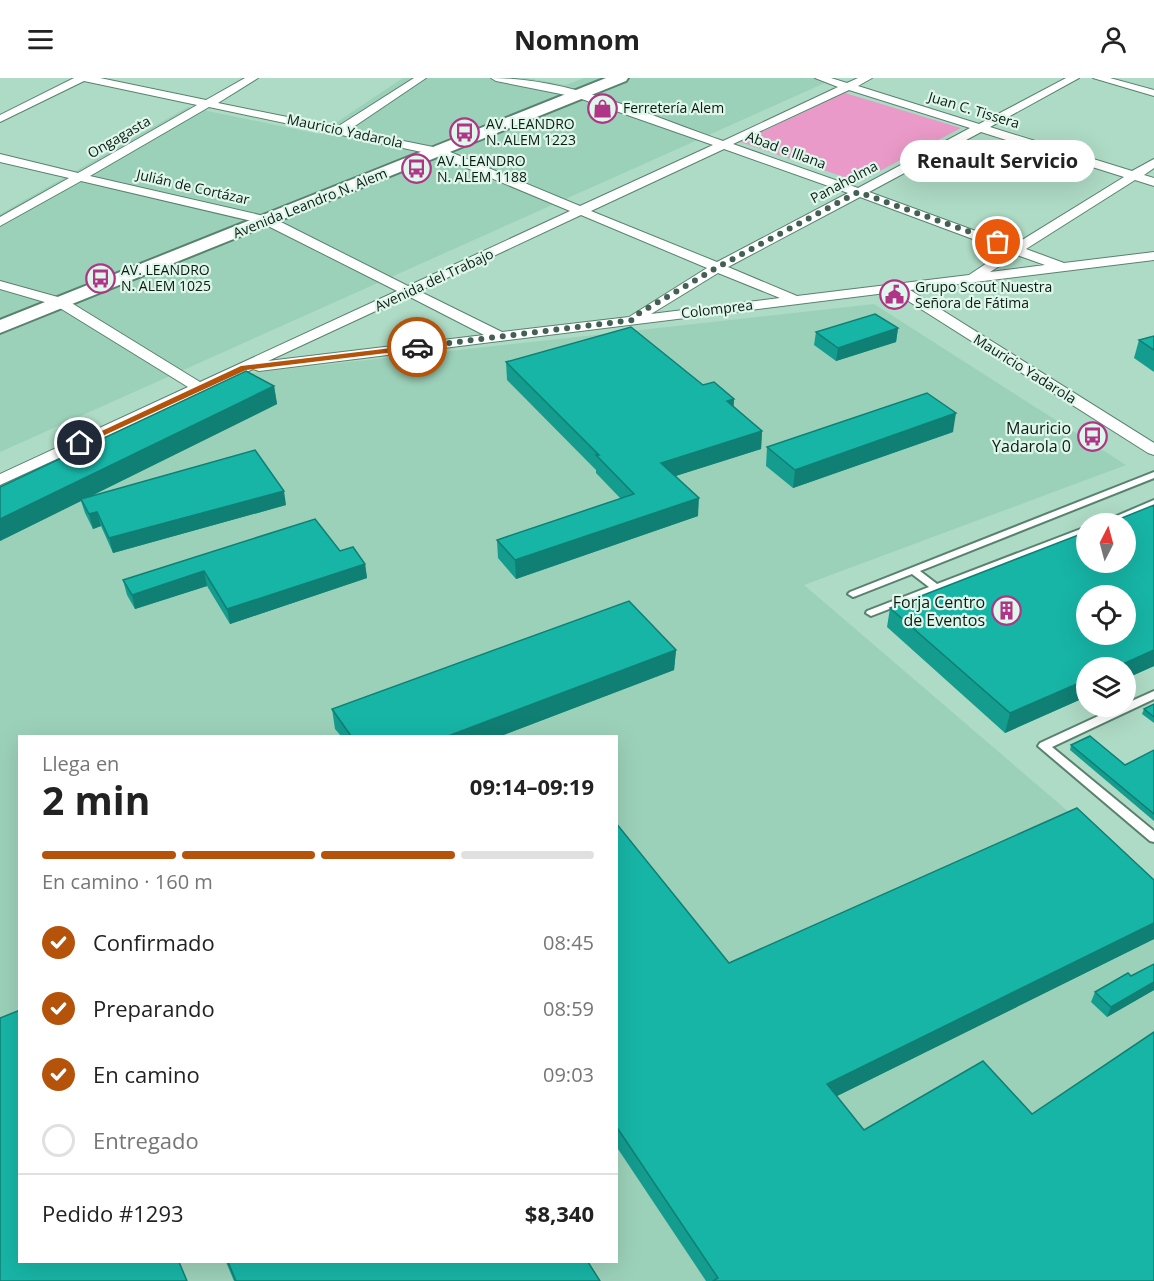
<!DOCTYPE html>
<html lang="es">
<head>
<meta charset="utf-8">
<style>
  :root { --surface:#fff; --page:#f2f2f2; --text:#222; --muted:#767676; --line:#e0e0e0; --accent:#b45309 }
  body { margin:0; font-family:"Open Sans",sans-serif; background:var(--page); color:var(--text); height:100vh; display:flex; flex-direction:column; font-size:22px; white-space:nowrap }
  * { box-sizing:border-box; margin:0 }
  p { font-size:20px; color:var(--muted) }
  .icon { flex:none; width:33px; height:33px; fill:none; stroke:currentColor; stroke-width:2; stroke-linecap:round; stroke-linejoin:round }
  .map { position:relative; flex:1; overflow:hidden }
  .drawer { position:absolute; left:18px; top:657px; width:600px; height:528px; display:flex; flex-direction:column; background:var(--surface); border-radius:0px; box-shadow:0 6px 24px #0002 }
  .drawer>* { flex:none }
  .needle { width:39px; rotate:6deg }
  .controls { position:absolute; left:1076px; top:435px; display:grid; gap:12px }
  .controls a { display:grid; place-items:center; width:60px; height:60px; border-radius:50%; background:var(--surface); box-shadow:0 6px 24px #0002; font-size:30px }
  .pin { position:absolute; display:grid; place-items:center; width:51px; height:51px; color:#fff; margin:-26px; border:3px solid #fff; border-radius:50%; box-shadow:0 2px 6px #0007 }
  .courier { position:absolute; display:grid; place-items:center; width:60px; height:60px; margin:-30px; border:4px solid #b45309; border-radius:50%; background:#fff; color:#222; box-shadow:0 2px 8px #0007 }
  .bubble { position:absolute; height:42px; border-radius:21px; background:var(--surface); box-shadow:0 6px 24px #0002; font-size:20px; font-weight:700; line-height:42px; text-align:center }
  .overview em { font-style:normal; font-weight:700 }
  .overview div { display:flex; flex-direction:column-reverse }
  .overview { display:flex; align-items:center; justify-content:space-between; height:102px; padding:0 24px }
  h1 { font-size:39px; font-weight:700; line-height:45px }
  .bar { display:grid; grid-template-columns:repeat(4,1fr); gap:9px 6px; align-content:center; height:72px; padding:0 24px }
  .bar i { height:8px; border-radius:4px; background:var(--line) }
  .bar .on { background:var(--accent) }
  .bar p { grid-column:span 4 }
  .line { display:flex; align-items:center; gap:15px; padding:0 24px; border-top:2px solid var(--line) }
  .line div { flex:1 }
  ol { padding:0 24px; list-style:none }
  li { display:flex; align-items:center; gap:18px; height:66px }
  li p { margin-inline-start:auto }
  li .icon { padding:6px; border-radius:50%; background:var(--accent); color:#fff; stroke-width:4 }
  li:last-child { color:var(--muted) }
  li i { width:33px; height:33px; border:3px solid var(--line); border-radius:50% }
  header { display:flex; justify-content:space-between; align-items:center; height:78px; padding:0 24px; background:var(--surface); font-size:27px; font-weight:700 }
  .map>svg:first-child { display:block }
</style>
</head>
<body>
<header><svg class="icon" aria-label="menu" viewBox="0 0 24 24"><path d="M4 6h16M4 12h16M4 18h16"/></svg>Nomnom<svg class="icon" aria-label="person" viewBox="0 0 24 24"><circle cx="12" cy="8" r="4"/><path d="M4 21q1-7 8-7t8 7"/></svg></header>
<div class="map">
<svg width="1154" height="1203" viewBox="0 0 1154 1203">
  <rect width="100%" height="100%" fill="#aedbc5"/>
  <!-- built -->
  <g fill="#9cd1b9" fill-rule="evenodd">
    <polygon points="403,0 527,0 566,7 584,0 836,0 0,374 0,136 188,29 319,56"/>
    <path d="M874 226 1126 387 804 507 1154 807V1203H0V418L250 295ZM20 658H616V1184H20Z"/>
  </g>
  <!-- green -->
  <polygon fill="#ea9ac8" points="845,15 961,50 859,104 740,64"/>
  <g fill="none" stroke-linecap="round" stroke-linejoin="round">
    <defs>
      <g id="service">
        <polygon points="1154,394 1154,400 920,493 937,506 1086,449 1086,455 871,538 866,535 867,533 929,509 912,496 856,518 853,519 848,516 850,514"/>
        <polygon points="1154,422 1154,428 1111,446 1098,446"/>
        <polygon points="1154,613 1154,621 1052,669 1154,753 1154,764 1150,763 1038,668 1040,665 1120,628 1125,628 1125,626"/>
      </g>
      <g id="minor">
        <path d="M74 0H100L206 22 245 0H258L218 25 337 49 414 0H426L349 52 443 71 580 128 713 67 576 19 496 3 491 0C571 0 648 37 723 63L838 9 815 0H831L847 5 858 0H872L858 8 979 46 1066 0H1079L990 49 1132 93 1154 81V90L1144 97 1154 100V108L1135 102 1026 171 1064 185 1154 174V182L910 212 1154 365V377L1148 375 894 214 259 293 253 291 0 407V396L188 309 55 227 0 211V203L65 221 200 304 397 213 264 146 81 103 0 148V139L69 100 0 84V76L78 95 197 27 84 3 0 44V37ZM849 12 970 50 858 110 733 66ZM209 29 436 77 570 133 408 208 273 140 90 98ZM981 54 1124 99 1014 167 869 114ZM724 71 848 115 717 184 591 133ZM860 119 1005 173 969 197 797 218 728 189ZM581 137 707 190 629 239 502 254 419 213ZM1017 177 1045 187 990 194ZM718 195 780 220 651 236ZM408 218 484 257 268 283Z"/>
        <polygon points="1093,0 1110,0 1154,12 1154,18"/>
      </g>
      <polygon id="secondary" points="606,0 628,0 626,3 0,255 0,242"/>
    </defs>
    <!-- service casing -->
    <use href="#service" stroke="#58826f" stroke-width="4"/>
    <!-- minor casing -->
    <use href="#minor" stroke="#58826f" stroke-width="2"/>
    <!-- secondary casing -->
    <use href="#secondary" stroke="#58826f" stroke-width="4"/>
    <!-- service -->
    <use href="#service" fill="#fff" fill-rule="evenodd"/>
    <!-- minor -->
    <use href="#minor" fill="#fff" fill-rule="evenodd"/>
    <!-- secondary -->
    <use href="#secondary" fill="#fff" fill-rule="evenodd"/>
  </g>
  <!-- wall -->
  <g fill="#149c8f">
    <polygon points="898,250 896,264 836,283 814,267 816,254"/>
    <polygon points="1154,258 1154,294 1134,280 1139,262"/>
    <polygon points="506,284 703,307 734,321 733,329 762,353 761,371 675,398 698,438 516,501 498,480 497,462 621,421 596,395 596,392 507,302"/>
    <polygon points="274,308 277,326 91,418 286,427 113,475 101,448 93,451 85,435 81,423 0,463"/>
    <polygon points="953,354 793,410 766,388 767,369"/>
    <polygon points="340,473 365,486 367,500 230,546 207,508 135,531 127,517 123,502"/>
    <polygon points="890,530 1154,588 1125,601 1125,590 1086,590 1086,619 1005,655 887,549"/>
    <polygon points="676,572 674,592 501,658 341,658 335,651 332,631"/>
    <polygon points="1154,626 1154,645 1142,636 1144,631"/>
    <polygon points="1071,667 1125,687 1154,672 1154,743 1070,672"/>
    <polygon points="616,745 729,885 1154,802 1154,861 837,1018 864,1052 1032,1036 1154,1203 706,1203 616,1068"/>
    <polygon points="1154,886 1154,912 1107,939 1091,924 1095,914 1131,898"/>
    <polygon points="226,1184 588,1184 600,1203 234,1203"/>
  </g>
  <!-- shaded-wall -->
  <g fill="#107f74">
    <polygon points="898,250 896,264 836,283 838,270"/>
    <polygon points="274,308 277,326 0,463 0,441"/>
    <polygon points="734,321 733,339 727,323"/>
    <polygon points="956,335 953,354 793,410 795,392"/>
    <polygon points="762,353 761,371 660,403 661,385"/>
    <polygon points="284,413 286,427 113,475 109,460"/>
    <polygon points="699,420 698,438 516,501 515,482"/>
    <polygon points="97,434 101,448 93,451 89,436"/>
    <polygon points="365,486 367,500 230,546 227,531"/>
    <polygon points="204,493 207,508 135,531 132,517"/>
    <polygon points="676,572 674,592 501,658 448,658"/>
    <polygon points="1154,572 1154,588 1125,601 1125,590 1114,590"/>
    <polygon points="1086,602 1086,619 1005,655 1010,635"/>
    <polygon points="1154,845 1154,861 823,1025 827,1006"/>
    <polygon points="1154,904 1154,912 1107,939 1111,929"/>
  </g>
  <!-- building -->
  <g fill="#17b5a6" stroke="#107f74" stroke-width="1.5" fill-rule="evenodd">
    <polygon points="875,236 898,250 838,270 816,254"/>
    <polygon points="631,249 703,307 714,304 734,321 727,323 762,353 661,385 699,420 515,482 497,462 634,416 596,377 599,377 506,284"/>
    <polygon points="1154,258 1154,272 1139,262"/>
    <polygon points="246,293 274,308 0,441 0,409"/>
    <polygon points="927,315 956,335 795,392 767,369"/>
    <polygon points="255,372 284,413 109,460 97,434 89,436 81,421"/>
    <path d="M1154 427V572L1114 590H1086V602L1010 635 890 530 1086 454V484H1125V446H1107ZM1086 518H1125V556H1086Z"/>
    <polygon points="315,441 340,473 353,469 365,486 227,531 204,493 132,517 123,502"/>
    <polygon points="629,523 676,572 448,658 351,658 332,631"/>
    <polygon points="1154,626 1154,639 1144,631"/>
    <polygon points="1090,658 1125,687 1154,672 1154,736 1071,667"/>
    <polygon points="1077,730 1154,802 1154,845 827,1006 864,1052 983,983 1032,1036 1154,954 1154,1203 713,1203 718,1200 616,1048 616,745 729,885"/>
    <polygon points="1154,886 1154,904 1111,929 1095,914 1128,895 1131,898"/>
    <polygon points="20,932 20,1184 179,1184 187,1203 0,1203 0,940"/>
    <polygon points="228,1184 588,1184 600,1203 236,1203"/>
  </g>
  <!-- route -->
  <polygon fill="#b45309" points="417,267 420,271 246,292 83,367 76,365 241,288"/>
  <g fill="none" stroke-linecap="round" stroke-linejoin="round">
    <!-- done -->
    <polyline stroke="#445f53" stroke-width="6" stroke-dasharray="0 10.8" points="417,269 633,242 638,236 716,190 858,114 998,164"/>
  </g>
  <!-- icons -->
  <defs>
    <symbol id="shop-ring" viewBox="-11 -11 22 22"><circle r="9.5" fill="#dff6eb" stroke="#b03586" stroke-width="1.5"/><path d="M-5-2.5h2.3a2.7 3.5 0 0 1 5.4 0H5L5.5 6h-11ZM-1.5-2.5h3a1.5 2.3 0 0 0-3 0Z" fill="#b03586"/></symbol>
    <symbol id="bus-ring" viewBox="-11 -11 22 22"><circle r="9.5" fill="#dff6eb" stroke="#b03586" stroke-width="1.5"/><path d="M-5-6H5V4H4V6H2V4H-2V6H-4V4H-5ZM-3.5-4V0h7V-4ZM-3.5 1.2v1.5H-2V1.2ZM2 1.2v1.5H3.5V1.2Z" fill="#b03586"/></symbol>
    <symbol id="civic-ring" viewBox="-11 -11 22 22"><circle r="9.5" fill="#dff6eb" stroke="#b03586" stroke-width="1.5"/><path d="M-.6-6.5H3V-4.5H.6V-3L4-1V1h2V6H-6V1h2V-1L-.6-3ZM-1.2 2.5V6h2.4V2.5Z" fill="#b03586"/></symbol>
    <symbol id="building-ring" viewBox="-11 -11 22 22"><circle r="9.5" fill="#dff6eb" stroke="#b03586" stroke-width="1.5"/><path d="M-4-6H4V6H1V3H-1V6H-4ZM-2.5-4.3h1.7v1.8h-1.7ZM.8-4.3h1.7v1.8H.8ZM-2.5-1h1.7V.8h-1.7ZM.8-1h1.7V.8H.8Z" fill="#b03586"/></symbol>
  </defs>
  <g fill-rule="evenodd">
    <use href="#shop-ring" x="586" y="14" width="33" height="33"/>
    <use href="#bus-ring" x="448" y="38" width="33" height="33"/>
    <use href="#bus-ring" x="400" y="74" width="33" height="33"/>
    <use href="#bus-ring" x="84" y="184" width="33" height="33"/>
    <use href="#civic-ring" x="878" y="200" width="33" height="33"/>
    <use href="#bus-ring" x="1076" y="342" width="33" height="33"/>
    <use href="#building-ring" x="990" y="516" width="33" height="33"/>
  </g>
  <g text-anchor="middle" stroke-width="4.5" stroke-linejoin="round" paint-order="stroke">
    <!-- far-poi labels -->
    <g font-size="14" fill="#0b1c15" stroke="#dff6eb" text-anchor="start">
      <text x="623" y="35">Ferretería Alem</text>
      <text x="486" y="51">AV. LEANDRO<tspan x="486" dy="16">N. ALEM 1223</tspan></text>
      <text x="437" y="88">AV. LEANDRO<tspan x="437" dy="16">N. ALEM 1188</tspan></text>
      <text x="121" y="197">AV. LEANDRO<tspan x="121" dy="16">N. ALEM 1025</tspan></text>
      <text x="915" y="214">Grupo Scout Nuestra<tspan x="915" dy="16">Señora de Fátima</tspan></text>
    </g>
    <!-- far-street labels -->
    <g font-size="14" fill="#0b1c15" stroke="#dff6eb">
      <text transform="translate(974 32) rotate(17)" y="5">Juan C. Tissera</text>
      <text transform="translate(345 53) rotate(12)" y="5">Mauricio Yadarola</text>
      <text transform="translate(119 59) rotate(-30)" y="5">Ongagasta</text>
      <text transform="translate(786 72) rotate(20)" y="5">Abad e Illana</text>
      <text transform="translate(844 104) rotate(-28)" y="5">Panaholma</text>
      <text transform="translate(193 109) rotate(13)" y="5">Julián de Cortázar</text>
      <text transform="translate(310 125) rotate(-22)" y="5">Avenida Leandro N. Alem</text>
      <text transform="translate(434 202) rotate(-25)" y="5">Avenida del Trabajo</text>
      <text transform="translate(717 231) rotate(-7)" y="5">Colomprea</text>
      <text transform="translate(1025 291) rotate(32)" y="5">Mauricio Yadarola</text>
    </g>
    <!-- poi labels -->
    <g font-size="16" fill="#0b1c15" stroke="#dff6eb" text-anchor="end">
      <text x="1071" y="356">Mauricio<tspan x="1071" dy="18">Yadarola 0</tspan></text>
      <text x="985" y="530">Forja Centro<tspan x="985" dy="18">de Eventos</tspan></text>
    </g>
  </g>
</svg>
<div class="controls">
<a><svg class="needle" viewBox="-14 -14 28 28"><path d="M0-13l5 13h-10z" fill="#e53935"/><path d="M0 13l5-13h-10z" fill="#767676"/></svg></a>
<a><svg class="icon" aria-label="locate" viewBox="0 0 24 24"><circle cx="12" cy="12" r="6"/><path d="M12 2v4M12 18v4M2 12h4M18 12h4"/></svg></a>
<a><svg class="icon" aria-label="layers" viewBox="0 0 24 24"><path d="M12 4l9 5-9 5-9-5zM3 14l9 5 9-5"/></svg></a>
</div>
<div class="pin" style="left:998px;top:164px;background:#ea580c"><svg class="icon" aria-label="bag" viewBox="0 0 24 24"><path d="M5 8h14l-1 12H6zM9 8a3 3 0 0 1 6 0"/></svg></div>
<div class="pin" style="left:80px;top:365px;background:#1f2937"><svg class="icon" aria-label="home" viewBox="0 0 24 24"><path d="M3 11l9-7 9 7M6 9v11h12V9"/></svg></div>
<div class="courier" style="left:417px;top:269px"><svg class="icon" aria-label="car" viewBox="0 0 24 24"><path d="M5 17H2v-5l4-1 3-4h7l3 4 3 1v5h-3M9 17h6M6 11h13"/><circle cx="7" cy="17" r="2"/><circle cx="17" cy="17" r="2"/></svg></div>
<div class="bubble" style="left:900px;top:62px;width:195px">Renault Servicio</div>
<section class="drawer">
<div class="overview"><div><h1>2 min</h1><p>Llega en</p></div><em>09:14–09:19</em></div>
<div class="bar"><i class="on"></i><i class="on"></i><i class="on"></i><i></i><p>En camino · 160 m</p></div>
<ol>
<li><svg class="icon" aria-label="check" viewBox="0 0 24 24"><path d="M5 12l5 5 9-10"/></svg>Confirmado<p>08:45</p></li>
<li><svg class="icon" aria-label="check" viewBox="0 0 24 24"><path d="M5 12l5 5 9-10"/></svg>Preparando<p>08:59</p></li>
<li><svg class="icon" aria-label="check" viewBox="0 0 24 24"><path d="M5 12l5 5 9-10"/></svg>En camino<p>09:03</p></li>
<li><i></i>Entregado</li>
</ol>
<div class="line" style="height:78px"><div>Pedido #1293</div><b>$8,340</b></div>
</section>
</div>
</body>
</html>
